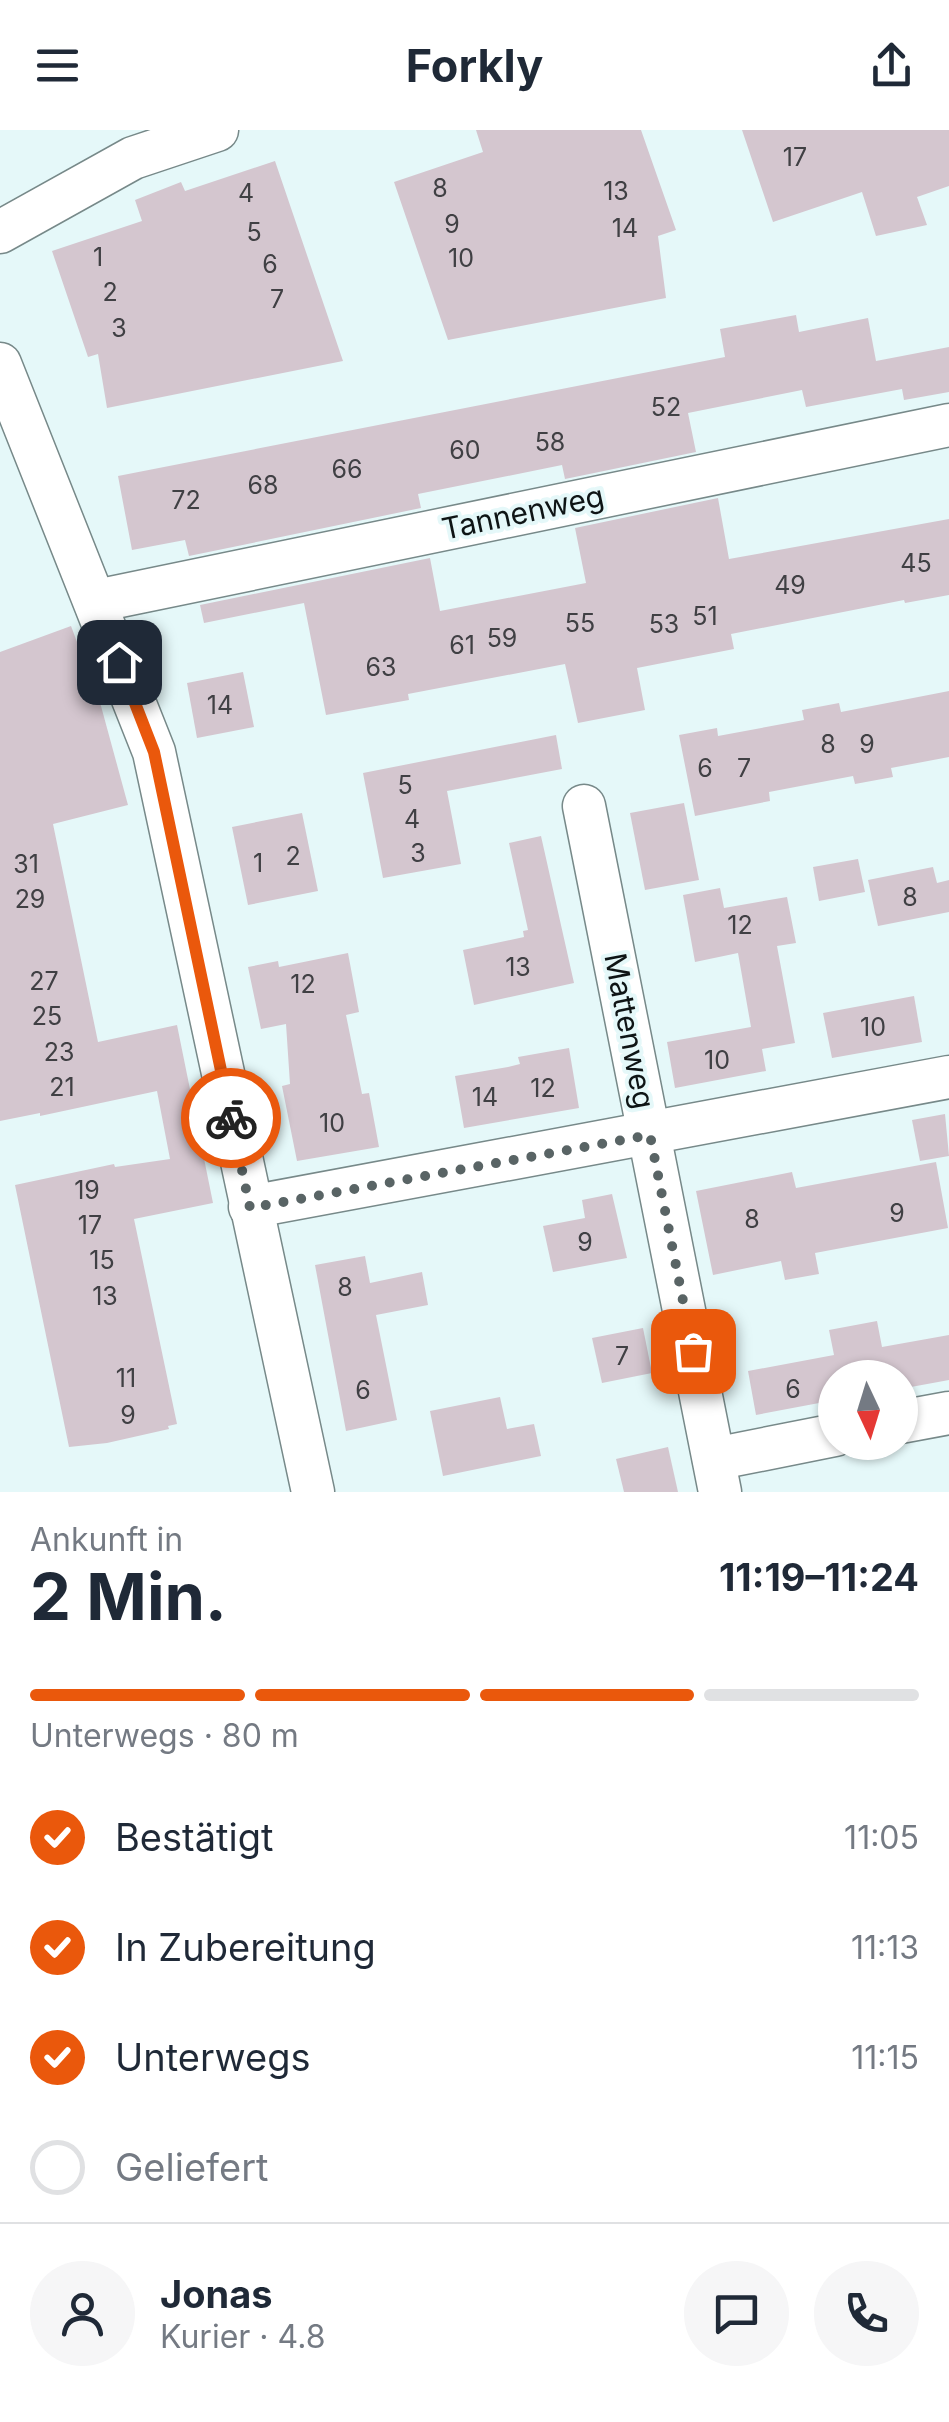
<!DOCTYPE html>
<html lang="de">
<head>
<meta charset="utf-8">
<style>
  :root { --surface:#fff; --page:#f6f6f7; --text:#1f2937; --muted:#747a83; --line:#e0e1e3; --accent:#ea580c }
  body { margin:0; font-family:Inter,sans-serif; background:var(--page); color:var(--text); height:100vh; display:flex; flex-direction:column; font-size:38px; white-space:nowrap }
  * { box-sizing:border-box; margin:0 }
  p { font-size:32px; color:var(--muted) }
  .icon { flex:none; width:55px; height:55px; fill:none; stroke:currentColor; stroke-width:2; stroke-linecap:round; stroke-linejoin:round }
  .map { position:relative; height:1362px; overflow:hidden }
  .side { display:flex; flex-direction:column; background:var(--surface); flex:1 }
  .side>* { flex:none }
  .needle { width:65px; rotate:176deg }
  .buttons { position:absolute; left:818px; top:1230px; display:grid; gap:20px }
  .buttons a { display:grid; place-items:center; width:100px; height:100px; border-radius:50%; background:var(--surface); box-shadow:0 2px 8px #0004; font-size:50px }
  .pin { position:absolute; display:grid; place-items:center; width:85px; height:85px; color:#fff; margin:-42px; border-radius:20px; box-shadow:0 5px 15px #0006 }
  .courier { position:absolute; display:grid; place-items:center; width:100px; height:100px; margin:-50px; border:8px solid #ea580c; border-radius:50%; background:#fff; color:#222; box-shadow:0 2px 12px #0007 }
  .overview em { font-style:normal; font-weight:700 }
  .overview div { display:flex; flex-direction:column-reverse }
  .overview { display:flex; align-items:center; justify-content:space-between; height:170px; padding:0 30px }
  h1 { font-size:65px; font-weight:700; line-height:75px }
  .bar { display:grid; grid-template-columns:repeat(4,1fr); gap:15px 10px; align-content:center; height:120px; padding:0 30px }
  .bar i { height:12px; border-radius:8px; background:var(--line) }
  .bar .selected { background:var(--accent) }
  .bar p { grid-column:span 4 }
  .line { display:flex; align-items:center; gap:25px; padding:0 30px; border-top:2px solid var(--line) }
  .line div { flex:1 }
  .round { display:grid; place-items:center; flex:none; width:105px; height:105px; border-radius:52px; background:var(--page) }
  ol { padding:0 30px; list-style:none }
  li { display:flex; align-items:center; gap:30px; height:110px }
  li p { margin-inline-start:auto }
  li .icon { padding:10px; border-radius:50%; background:var(--accent); color:#fff; stroke-width:4 }
  li:last-child { color:var(--muted) }
  li i { width:55px; height:55px; border:5px solid var(--line); border-radius:50% }
  header { display:flex; justify-content:space-between; align-items:center; height:130px; padding:0 30px; background:var(--surface); font-size:45px; font-weight:700 }
  .map>svg:first-child { display:block }
</style>
</head>
<body>
<header><svg class="icon" aria-label="menu" viewBox="0 0 24 24"><path d="M4 6h16M4 12h16M4 18h16"/></svg>Forkly<svg class="icon" aria-label="share" viewBox="0 0 24 24"><path d="M12 15V3M7 8l5-5 5 5M5 13v7h14v-7"/></svg></header>
<div class="map">
<svg width="949" height="1362" viewBox="0 0 949 1362">
  <rect width="100%" height="100%" fill="#e5f8f9"/>
  <!-- building -->
  <g fill="#d4c6cf">
    <polygon points="476,0 641,0 676,100 658,106 666,168 448,210 394,52 483,22"/>
    <polygon points="742,0 949,0 949,56 917,67 927,95 876,106 862,62 773,92"/>
    <polygon points="275,31 343,231 107,278 98,224 88,227 52,121 142,91 135,70 181,52 185,61"/>
    <polygon points="796,185 799,202 868,188 876,231 949,217 949,262 904,270 902,259 806,277 802,260 688,283 696,322 565,349 562,335 418,364 421,378 189,426 185,410 132,420 118,346 725,227 720,199"/>
    <polygon points="718,368 729,429 949,389 949,465 905,473 904,470 731,504 734,519 637,538 645,580 578,593 565,534 408,564 409,570 326,585 304,473 204,493 200,475 430,428 440,481 586,453 575,398"/>
    <polygon points="71,496 101,576 128,675 53,694 98,912 177,895 213,1073 134,1089 177,1294 168,1296 169,1299 107,1313 69,1317 15,1055 114,1034 115,1037 170,1029 157,961 40,986 40,983 0,991 0,522"/>
    <polygon points="243,542 254,597 197,608 187,553"/>
    <polygon points="949,561 949,627 891,638 893,647 855,654 853,646 769,662 770,671 695,686 679,605 717,598 718,606 804,590 802,580 839,573 841,582"/>
    <polygon points="556,605 562,639 447,661 461,734 383,748 363,643"/>
    <polygon points="684,673 699,750 645,760 630,683"/>
    <polygon points="302,683 318,761 248,775 232,697"/>
    <polygon points="541,706 574,853 474,875 463,820 524,807 523,801 528,800 509,713"/>
    <polygon points="858,729 865,762 819,771 813,737"/>
    <polygon points="933,737 937,753 949,750 949,782 878,796 868,750"/>
    <polygon points="720,758 724,778 787,767 796,813 777,816 795,913 762,919 766,941 675,958 667,912 751,897 738,823 695,832 683,765"/>
    <polygon points="348,823 359,882 346,885 362,964 369,963 379,1017 297,1031 282,956 290,954 286,894 261,899 248,837 278,831 279,837"/>
    <polygon points="914,866 922,912 832,928 823,883"/>
    <polygon points="569,918 579,978 464,998 455,946 508,937 520,934 518,927"/>
    <polygon points="945,984 949,1026 920,1031 912,990"/>
    <polygon points="936,1032 948,1098 815,1123 819,1144 785,1150 781,1131 713,1145 696,1061 792,1042 796,1058"/>
    <polygon points="612,1064 627,1128 553,1142 543,1096 585,1088 582,1070"/>
    <polygon points="365,1126 370,1153 422,1142 428,1175 376,1185 397,1290 346,1301 315,1135"/>
    <polygon points="877,1191 882,1217 949,1205 949,1250 900,1259 900,1248 835,1248 835,1270 756,1285 748,1241 834,1225 829,1200"/>
    <polygon points="643,1198 652,1243 602,1253 592,1208"/>
    <polygon points="500,1267 507,1299 534,1294 541,1326 443,1346 430,1281"/>
    <polygon points="668,1317 678,1362 624,1362 616,1329"/>
  </g>
  <g fill="none" stroke-linecap="round" stroke-linejoin="round">
    <defs>
      <g id="minor">
        <polyline points="0,102 133,28 217,0"/>
        <polyline points="0,234 154,622 313,1362"/>
        <polyline points="96,471 949,295"/>
        <polyline points="584,676 720,1362"/>
        <polyline points="250,1077 949,947"/>
        <polyline points="900,1292 949,1283"/>
        <polyline points="714,1329 835,1305"/>
      </g>
    </defs>
    <!-- minor casing -->
    <use href="#minor" stroke="#778989" stroke-width="45"/>
    <!-- minor -->
    <use href="#minor" stroke="#fff" stroke-width="42"/>
  </g>
  <g fill="none" stroke-linecap="round" stroke-linejoin="round">
    <!-- done -->
    <polyline stroke="#596465" stroke-width="10" stroke-dasharray="0 18" points="231,988 250,1078 650,1005 693,1221"/>
    <!-- route -->
    <polyline stroke="#ea580c" stroke-width="12" points="119,532 154,622 231,988"/>
  </g>
  <g text-anchor="middle" stroke-width="8" stroke-linejoin="round" paint-order="stroke">
    <!-- number labels -->
    <g font-size="25" fill="#404044">
      <text x="795" y="36">17</text>
      <text x="440" y="67">8</text>
      <text x="616" y="70">13</text>
      <text x="246" y="72">4</text>
      <text x="452" y="103">9</text>
      <text x="625" y="107">14</text>
      <text x="254" y="111">5</text>
      <text x="98" y="136">1</text>
      <text x="461" y="137">10</text>
      <text x="270" y="143">6</text>
      <text x="110" y="171">2</text>
      <text x="277" y="178">7</text>
      <text x="119" y="207">3</text>
      <text x="666" y="286">52</text>
      <text x="550" y="321">58</text>
      <text x="465" y="329">60</text>
      <text x="347" y="348">66</text>
      <text x="263" y="364">68</text>
      <text x="186" y="379">72</text>
      <text x="916" y="442">45</text>
      <text x="790" y="464">49</text>
      <text x="705" y="495">51</text>
      <text x="580" y="502">55</text>
      <text x="664" y="503">53</text>
      <text x="502" y="517">59</text>
      <text x="462" y="524">61</text>
      <text x="381" y="546">63</text>
      <text x="220" y="584">14</text>
      <text x="828" y="623">8</text>
      <text x="867" y="623">9</text>
      <text x="705" y="647">6</text>
      <text x="744" y="647">7</text>
      <text x="405" y="664">5</text>
      <text x="412" y="698">4</text>
      <text x="418" y="732">3</text>
      <text x="293" y="735">2</text>
      <text x="258" y="742">1</text>
      <text x="26" y="743">31</text>
      <text x="910" y="776">8</text>
      <text x="30" y="778">29</text>
      <text x="740" y="804">12</text>
      <text x="518" y="846">13</text>
      <text x="44" y="860">27</text>
      <text x="303" y="863">12</text>
      <text x="47" y="895">25</text>
      <text x="873" y="906">10</text>
      <text x="59" y="931">23</text>
      <text x="717" y="939">10</text>
      <text x="62" y="966">21</text>
      <text x="543" y="967">12</text>
      <text x="485" y="976">14</text>
      <text x="332" y="1002">10</text>
      <text x="87" y="1069">19</text>
      <text x="897" y="1092">9</text>
      <text x="752" y="1098">8</text>
      <text x="90" y="1104">17</text>
      <text x="585" y="1121">9</text>
      <text x="102" y="1139">15</text>
      <text x="345" y="1166">8</text>
      <text x="105" y="1175">13</text>
      <text x="622" y="1235">7</text>
      <text x="126" y="1257">11</text>
      <text x="793" y="1268">6</text>
      <text x="363" y="1269">6</text>
      <text x="128" y="1294">9</text>
    </g>
    <!-- street labels -->
    <g font-size="30" fill="#0e1415" stroke="#e5f8f9">
      <text transform="translate(523 383) rotate(-12)" y="10">Tannenweg</text>
      <text transform="translate(629 901) rotate(79)" y="10">Mattenweg</text>
    </g>
  </g>
</svg>
<div class="buttons">
<a><svg class="needle" viewBox="-14 -14 28 28"><path d="M0-13l5 13h-10z" fill="#e53935"/><path d="M0 13l5-13h-10z" fill="#747a83"/></svg></a>
</div>
<div class="pin" style="left:693px;top:1221px;background:#ea580c"><svg class="icon" aria-label="bag" viewBox="0 0 24 24"><path d="M5 8h14l-1 12H6zM9 8a3 3 0 0 1 6 0"/></svg></div>
<div class="pin" style="left:119px;top:532px;background:#1f2937"><svg class="icon" aria-label="home" viewBox="0 0 24 24"><path d="M3 11l9-7 9 7M6 9v11h12V9"/></svg></div>
<div class="courier" style="left:231px;top:988px"><svg class="icon" aria-label="bike" viewBox="0 0 24 24"><circle cx="6" cy="16" r="4"/><circle cx="18" cy="16" r="4"/><path d="M6 16l4-8h5l3 8M10 8l3 8H6M13 5h3"/></svg></div>
</div>
<section class="side">
<div class="overview"><div><h1>2 Min.</h1><p>Ankunft in</p></div><em>11:19–11:24</em></div>
<div class="bar"><i class="selected"></i><i class="selected"></i><i class="selected"></i><i></i><p>Unterwegs · 80 m</p></div>
<ol>
<li><svg class="icon" aria-label="check" viewBox="0 0 24 24"><path d="M5 12l5 5 9-10"/></svg>Bestätigt<p>11:05</p></li>
<li><svg class="icon" aria-label="check" viewBox="0 0 24 24"><path d="M5 12l5 5 9-10"/></svg>In Zubereitung<p>11:13</p></li>
<li><svg class="icon" aria-label="check" viewBox="0 0 24 24"><path d="M5 12l5 5 9-10"/></svg>Unterwegs<p>11:15</p></li>
<li><i></i>Geliefert</li>
</ol>
<div class="line" style="height:180px"><a class="round"><svg class="icon" aria-label="person" viewBox="0 0 24 24"><circle cx="12" cy="8" r="4"/><path d="M4 21q1-7 8-7t8 7"/></svg></a><div><b>Jonas</b><p>Kurier · 4.8</p></div><a class="round"><svg class="icon" aria-label="chat" viewBox="0 0 24 24"><path d="M4 5h16v11H9l-5 4z"/></svg></a><a class="round"><svg class="icon" aria-label="phone" viewBox="0 0 24 24"><path d="M5 4h4l2 5-3 2q2 4 5 5l2-3 5 2v4C11 20 4 13 5 4z"/></svg></a></div>
</section>
</body>
</html>
